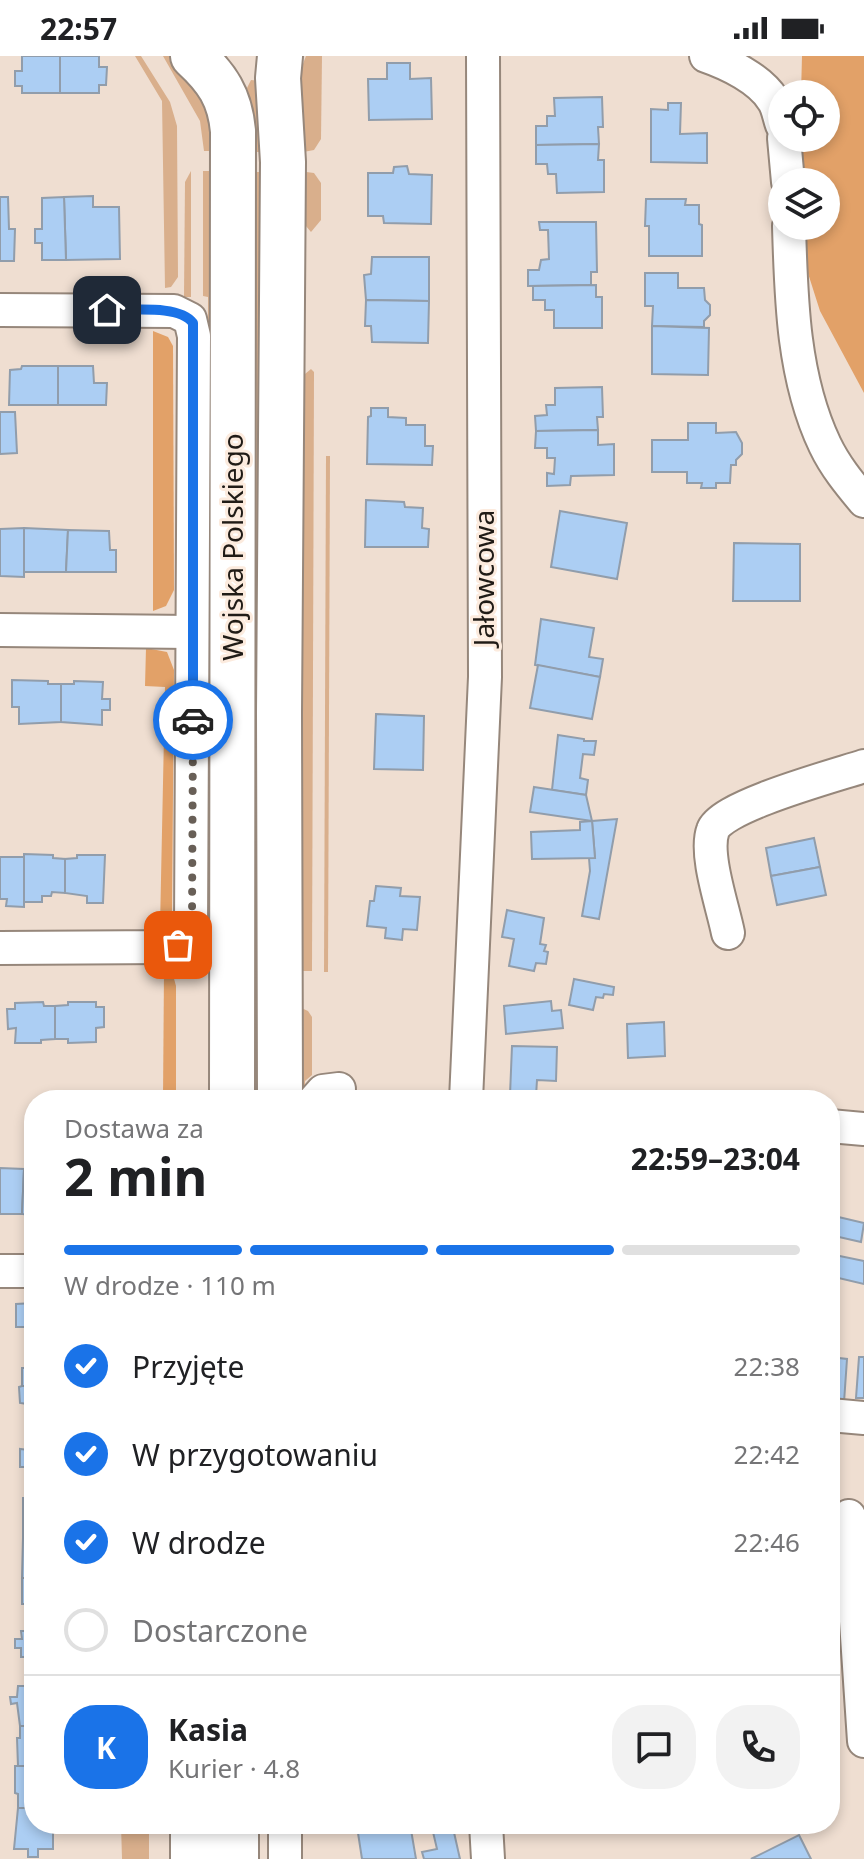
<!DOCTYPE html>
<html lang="pl">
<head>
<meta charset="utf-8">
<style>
  :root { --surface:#fff; --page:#f2f2f2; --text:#202124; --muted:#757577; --line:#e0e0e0; --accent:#1a73e8 }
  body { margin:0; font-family:"Noto Sans",sans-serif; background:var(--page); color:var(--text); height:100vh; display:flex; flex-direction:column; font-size:30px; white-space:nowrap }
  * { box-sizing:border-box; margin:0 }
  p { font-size:26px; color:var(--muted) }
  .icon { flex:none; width:44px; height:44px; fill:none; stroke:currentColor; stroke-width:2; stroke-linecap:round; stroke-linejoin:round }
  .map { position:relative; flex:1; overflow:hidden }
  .details { position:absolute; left:24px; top:1034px; width:816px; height:744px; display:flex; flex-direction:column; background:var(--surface); border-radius:32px; box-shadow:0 4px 12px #0003 }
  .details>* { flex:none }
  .buttons { position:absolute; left:768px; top:24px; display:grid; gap:16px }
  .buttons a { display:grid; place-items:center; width:72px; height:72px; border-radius:50%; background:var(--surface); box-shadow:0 4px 12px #0003; font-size:40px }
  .pin { position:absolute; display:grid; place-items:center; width:68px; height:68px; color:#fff; margin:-34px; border-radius:16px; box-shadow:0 4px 12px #0006 }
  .courier { position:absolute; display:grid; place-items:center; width:80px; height:80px; margin:-40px; border:6px solid #1a73e8; border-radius:50%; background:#fff; color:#222; box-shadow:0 2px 10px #0007 }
  .head em { font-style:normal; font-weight:700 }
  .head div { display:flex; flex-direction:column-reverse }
  .head { display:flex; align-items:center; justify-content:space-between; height:136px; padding:0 40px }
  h1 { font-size:52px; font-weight:700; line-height:60px }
  .bar { display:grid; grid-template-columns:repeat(4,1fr); gap:12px 8px; align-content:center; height:96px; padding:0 40px }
  .bar i { height:10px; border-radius:6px; background:var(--line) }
  .bar .active { background:var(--accent) }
  .bar p { grid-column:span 4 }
  .line { display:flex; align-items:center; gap:20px; padding:0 40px; border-top:2px solid var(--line) }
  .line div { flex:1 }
  .round { display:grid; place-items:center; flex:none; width:84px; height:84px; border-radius:32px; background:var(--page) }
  ol { padding:0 40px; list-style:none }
  li { display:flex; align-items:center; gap:24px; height:88px }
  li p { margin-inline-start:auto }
  li .icon { padding:8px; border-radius:50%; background:var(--accent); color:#fff; stroke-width:4 }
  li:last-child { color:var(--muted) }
  li i { width:44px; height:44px; border:4px solid var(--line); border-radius:50% }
  .status { display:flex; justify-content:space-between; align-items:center; height:56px; padding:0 40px; background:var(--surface); direction:ltr }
  .status svg { height:22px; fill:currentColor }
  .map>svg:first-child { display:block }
</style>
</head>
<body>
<div class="status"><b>22:57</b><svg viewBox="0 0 49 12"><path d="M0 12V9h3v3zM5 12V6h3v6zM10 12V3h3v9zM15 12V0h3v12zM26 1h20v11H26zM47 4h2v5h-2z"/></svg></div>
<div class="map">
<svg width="864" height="1803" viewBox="0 0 864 1803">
  <rect width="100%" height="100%" fill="#efded1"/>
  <!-- green -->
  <g fill="#d9af8c">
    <polygon points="135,0 141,0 170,46 177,70 178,221 171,231 165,232 162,45"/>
    <polygon points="163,0 170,0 177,11 204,36 218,95 204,95 200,65"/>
    <polygon points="306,0 322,0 321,83 314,94 298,97 296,26"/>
    <polygon points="251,24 261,25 266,96 251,96 247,32"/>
    <polygon points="191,115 191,241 184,241 185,126"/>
    <polygon points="203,115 218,115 216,905 206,905 208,241 203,240"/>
    <polygon points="299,115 314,117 321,127 321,164 311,176 300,163"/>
    <polygon points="251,116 266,116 263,915 249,914"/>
    <polygon points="311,313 314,316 312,915 297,915 299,323"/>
    <polygon points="326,400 330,400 328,916 324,916"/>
    <polygon points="297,950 308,955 312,961 312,1019 305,1025 305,1044 296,1044"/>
    <polygon points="121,1768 149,1768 149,1803 122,1803"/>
  </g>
  <!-- forest -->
  <g fill="#e2a168">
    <polygon points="802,0 864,0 864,337 820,255 806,211 805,170 826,170 826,126 803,126 801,82 826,82 826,38 801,38"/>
    <polygon points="153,275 168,281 173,290 174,534 166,550 153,555"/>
    <polygon points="146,592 167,596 174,614 172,857 167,868 160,871 165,631 145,630"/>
    <polygon points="164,914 173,919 176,930 176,1044 163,1044"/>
  </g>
  <!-- building -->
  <g fill="#accef3" stroke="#919dab" stroke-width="2">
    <polygon points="22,0 60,0 60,37 22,37 22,30 15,30 15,15 22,15"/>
    <polygon points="60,0 99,0 99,11 107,11 106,29 99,29 99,37 60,37"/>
    <polygon points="387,7 410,7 410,23 431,22 432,63 369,64 368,23 387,23"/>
    <polygon points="602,41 603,71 598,71 599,88 536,89 536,70 547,70 547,60 555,60 554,42"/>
    <polygon points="668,47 681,47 680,78 707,77 707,107 651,106 651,53 668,54"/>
    <polygon points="599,88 598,104 604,104 604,136 557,137 556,118 548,118 547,108 536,108 536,89"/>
    <polygon points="407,110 409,118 432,119 431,168 384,167 383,160 368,160 368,117 393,117 394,111"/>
    <polygon points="93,140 93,151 119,151 120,203 66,204 64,141"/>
    <polygon points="0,141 8,141 9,173 15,173 14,205 0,205"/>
    <polygon points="64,141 66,204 42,204 42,187 35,187 35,173 42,173 42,142"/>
    <polygon points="646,143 686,143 685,149 699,149 699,168 702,169 702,200 649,200 649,170 645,170"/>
    <polygon points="539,166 596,166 597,216 591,216 591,229 528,230 528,214 539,214 541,204 549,203 548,174 540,174"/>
    <polygon points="372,201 429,201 429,245 366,244 364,219 371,218"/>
    <polygon points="645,217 678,217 678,232 704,232 705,244 710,249 710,259 704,265 704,271 652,270 653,250 645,250"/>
    <polygon points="596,229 596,241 602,241 602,272 554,272 554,254 545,254 545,244 533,244 533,230"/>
    <polygon points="366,244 429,245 428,287 372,286 371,270 365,270"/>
    <polygon points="652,270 709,272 708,319 652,318"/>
    <polygon points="22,310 58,310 58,349 9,349 10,314 21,313"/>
    <polygon points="58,310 93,310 94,327 107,327 106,349 58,349"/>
    <polygon points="602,331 603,361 597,361 598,374 536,375 535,360 547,359 546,349 555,349 555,332"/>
    <polygon points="371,352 388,352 388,361 406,362 406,369 425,369 425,390 433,390 432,409 367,408 368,361 371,360"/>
    <polygon points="0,356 15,356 17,397 0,398"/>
    <polygon points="688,367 716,367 716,377 736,376 742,387 742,398 736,404 736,409 731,409 730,427 716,427 716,432 701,432 702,427 687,427 687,416 652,416 652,384 688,384"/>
    <polygon points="598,374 598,389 614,388 614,419 571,420 570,429 547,430 547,417 554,418 555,402 547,402 547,392 535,392 536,375"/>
    <polygon points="366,444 404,446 405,451 423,452 422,472 429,473 428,491 365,491"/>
    <polygon points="560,455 627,467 617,523 551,511"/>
    <polygon points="24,472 68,474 66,516 24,516"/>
    <polygon points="24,472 24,521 0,520 0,473"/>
    <polygon points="68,474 109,475 110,494 116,494 116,516 66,516"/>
    <polygon points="734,487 800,488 800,545 733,545"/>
    <polygon points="541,563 594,572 589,601 603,603 600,621 535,609"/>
    <polygon points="538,609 600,621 592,663 530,652"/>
    <polygon points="12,624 48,625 48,628 61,628 61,666 19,668 19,651 12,651"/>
    <polygon points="74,625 103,626 102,643 110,643 110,654 102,654 102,669 61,666 61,628 74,628"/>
    <polygon points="376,658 424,660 423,714 374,713"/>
    <polygon points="558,679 584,683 584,685 596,685 594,699 583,698 580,722 588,724 586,739 552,734"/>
    <polygon points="534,731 586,739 592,765 530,756"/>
    <polygon points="617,763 599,863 582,860 590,815 589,802 595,802 592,765"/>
    <polygon points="592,765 595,802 532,803 531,776 580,774 580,766"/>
    <polygon points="814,782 820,811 771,820 766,792"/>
    <polygon points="24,798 53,799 53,802 65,803 65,837 52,836 51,840 42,840 42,846 24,846"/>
    <polygon points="77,799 105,799 103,847 87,847 87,840 65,837 65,803 77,802"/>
    <polygon points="0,801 24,801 24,851 6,850 7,843 0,843"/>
    <polygon points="820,811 826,839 777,849 771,820"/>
    <polygon points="376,830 401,832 400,840 420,841 417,874 403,873 402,884 385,882 386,872 367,870 370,845 374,845"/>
    <polygon points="507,854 544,862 540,888 546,889 544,895 548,896 546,908 536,907 534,915 509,910 514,883 502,881"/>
    <polygon points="574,923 614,931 613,939 604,938 603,942 596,941 593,954 569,949"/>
    <polygon points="551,945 552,955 561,954 563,972 506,978 504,950"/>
    <polygon points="43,946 44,950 55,950 55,983 41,984 41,987 15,987 16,972 8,973 7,953 15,953 15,947"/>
    <polygon points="68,946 96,946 96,951 104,951 104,971 96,972 96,986 68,987 68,983 55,983 55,950 68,949"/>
    <polygon points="664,966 665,1000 628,1002 627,968"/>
    <polygon points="512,990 557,991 556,1025 537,1024 536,1040 510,1039"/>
    <polygon points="0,1112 24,1113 22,1158 0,1158"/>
    <polygon points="24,1113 34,1114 34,1172 29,1172 29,1159 22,1158"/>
    <polygon points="830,1159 864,1167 861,1186 830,1179"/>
    <polygon points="830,1198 864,1205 864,1228 830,1220"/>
    <polygon points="34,1247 34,1288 33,1276 30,1276 30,1271 16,1271 16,1248"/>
    <polygon points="34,1288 34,1330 22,1330 22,1312 30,1312"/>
    <polygon points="830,1301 847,1303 844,1346 830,1344"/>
    <polygon points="859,1301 864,1301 864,1342 856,1342"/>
    <polygon points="22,1330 34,1330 34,1371 30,1371 27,1348 20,1347 19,1331"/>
    <polygon points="30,1371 34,1371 34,1411 20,1411 20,1393 28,1394"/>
    <rect x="23" y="1442" width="11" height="40"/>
    <polygon points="23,1482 34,1482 34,1522 22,1522"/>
    <polygon points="22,1522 34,1522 34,1561 26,1561 26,1548 22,1548"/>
    <polygon points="26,1561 34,1561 34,1601 21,1601 21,1592 15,1592 15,1583 22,1583 21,1575 26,1575"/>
    <polygon points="18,1630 34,1630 34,1670 20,1670 17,1647 11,1648 10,1641 17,1641"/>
    <polygon points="20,1670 34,1670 34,1710 18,1710 17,1682 20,1682"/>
    <polygon points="15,1710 34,1710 34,1752 18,1752 18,1738 15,1737"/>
    <polygon points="18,1752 34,1752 34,1768 53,1768 53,1793 38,1793 38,1801 28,1801 28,1793 14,1793"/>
    <polygon points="410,1768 416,1803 362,1803 358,1777"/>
    <polygon points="453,1772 460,1803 424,1803 422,1796 437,1793 433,1776"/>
    <polygon points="799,1779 811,1803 751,1803"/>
  </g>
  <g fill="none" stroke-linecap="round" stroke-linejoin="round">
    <defs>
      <g id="minor">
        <path d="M706 0C729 8 760 23 773 44 778 51 779 61 782 69"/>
        <polyline points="784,82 788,126"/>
        <path d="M789 170C791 243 793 322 825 389 835 410 849 427 864 445"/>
        <polyline points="0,254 174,255 190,263 194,280 191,872 184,884 169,891 0,892"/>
        <polyline points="0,574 192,576"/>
        <path d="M728 877C723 851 704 798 713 774 721 750 837 719 864 710"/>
        <polyline points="315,1044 323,1035 339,1033"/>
        <polyline points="466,1044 485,621 483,0"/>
        <polyline points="830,1070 864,1073"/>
        <polyline points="0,1215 34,1215"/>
        <polyline points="830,1359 864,1362"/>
        <polyline points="849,1460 864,1685"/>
        <polyline points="285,1768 285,1803"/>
        <polyline points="486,1768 488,1803"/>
      </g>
      <g id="secondary">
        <path d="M193 0C217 22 230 41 233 75L232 1044"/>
        <polyline points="280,1044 279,656 283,106 278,22 280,0"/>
        <polyline points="193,1803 193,1768"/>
        <polyline points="236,1803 236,1768"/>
      </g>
    </defs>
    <!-- minor casing -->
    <use href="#minor" stroke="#96877b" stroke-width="36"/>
    <!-- secondary casing -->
    <use href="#secondary" stroke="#96877b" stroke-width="48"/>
    <!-- minor -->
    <use href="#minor" stroke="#fff" stroke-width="32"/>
    <!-- secondary -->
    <use href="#secondary" stroke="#fff" stroke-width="44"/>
  </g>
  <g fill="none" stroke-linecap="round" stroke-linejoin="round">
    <!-- done -->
    <polyline stroke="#685f57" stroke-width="8" stroke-dasharray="0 14.4" points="178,889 188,878 192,865 193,664"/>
    <!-- route -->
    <path stroke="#1a73e8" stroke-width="10" d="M107 254C130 255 179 248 193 267V664"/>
  </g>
  <g text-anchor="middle" stroke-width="6" stroke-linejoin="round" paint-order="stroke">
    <!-- street labels -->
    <g font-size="28" fill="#201b16" stroke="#fcebde">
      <text transform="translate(233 491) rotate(-90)" y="10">Wojska Polskiego</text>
      <text transform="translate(484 522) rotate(-90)" y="10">Jałowcowa</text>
    </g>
  </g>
</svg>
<div class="buttons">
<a><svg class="icon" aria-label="locate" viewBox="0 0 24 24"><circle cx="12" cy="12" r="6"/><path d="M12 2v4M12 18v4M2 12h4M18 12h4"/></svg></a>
<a><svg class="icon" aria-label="layers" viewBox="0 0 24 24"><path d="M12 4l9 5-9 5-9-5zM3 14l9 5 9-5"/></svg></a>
</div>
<div class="pin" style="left:178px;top:889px;background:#ea580c"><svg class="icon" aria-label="bag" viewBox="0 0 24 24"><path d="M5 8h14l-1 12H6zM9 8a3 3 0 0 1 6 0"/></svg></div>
<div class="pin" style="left:107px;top:254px;background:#1f2937"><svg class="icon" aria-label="home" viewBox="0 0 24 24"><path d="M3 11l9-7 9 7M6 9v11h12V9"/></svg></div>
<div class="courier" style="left:193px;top:664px"><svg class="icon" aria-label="car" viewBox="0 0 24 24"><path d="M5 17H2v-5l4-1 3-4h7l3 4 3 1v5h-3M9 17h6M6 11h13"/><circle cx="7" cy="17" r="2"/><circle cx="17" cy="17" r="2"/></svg></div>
<section class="details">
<div class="head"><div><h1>2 min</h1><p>Dostawa za</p></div><em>22:59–23:04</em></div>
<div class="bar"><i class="active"></i><i class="active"></i><i class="active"></i><i></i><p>W drodze · 110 m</p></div>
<ol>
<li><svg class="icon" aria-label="check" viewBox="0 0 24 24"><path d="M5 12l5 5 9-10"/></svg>Przyjęte<p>22:38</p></li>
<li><svg class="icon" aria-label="check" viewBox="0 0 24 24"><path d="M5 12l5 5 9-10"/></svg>W przygotowaniu<p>22:42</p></li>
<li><svg class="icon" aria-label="check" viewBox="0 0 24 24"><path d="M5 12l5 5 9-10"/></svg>W drodze<p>22:46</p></li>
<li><i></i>Dostarczone</li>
</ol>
<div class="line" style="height:144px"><b class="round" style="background:var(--accent);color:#fff">K</b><div><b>Kasia</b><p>Kurier · 4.8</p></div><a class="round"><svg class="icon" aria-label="chat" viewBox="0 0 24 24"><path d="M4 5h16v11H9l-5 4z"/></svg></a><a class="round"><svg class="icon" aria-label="phone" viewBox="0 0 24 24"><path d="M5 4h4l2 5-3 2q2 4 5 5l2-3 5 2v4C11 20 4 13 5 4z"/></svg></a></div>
</section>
</div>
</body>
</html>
